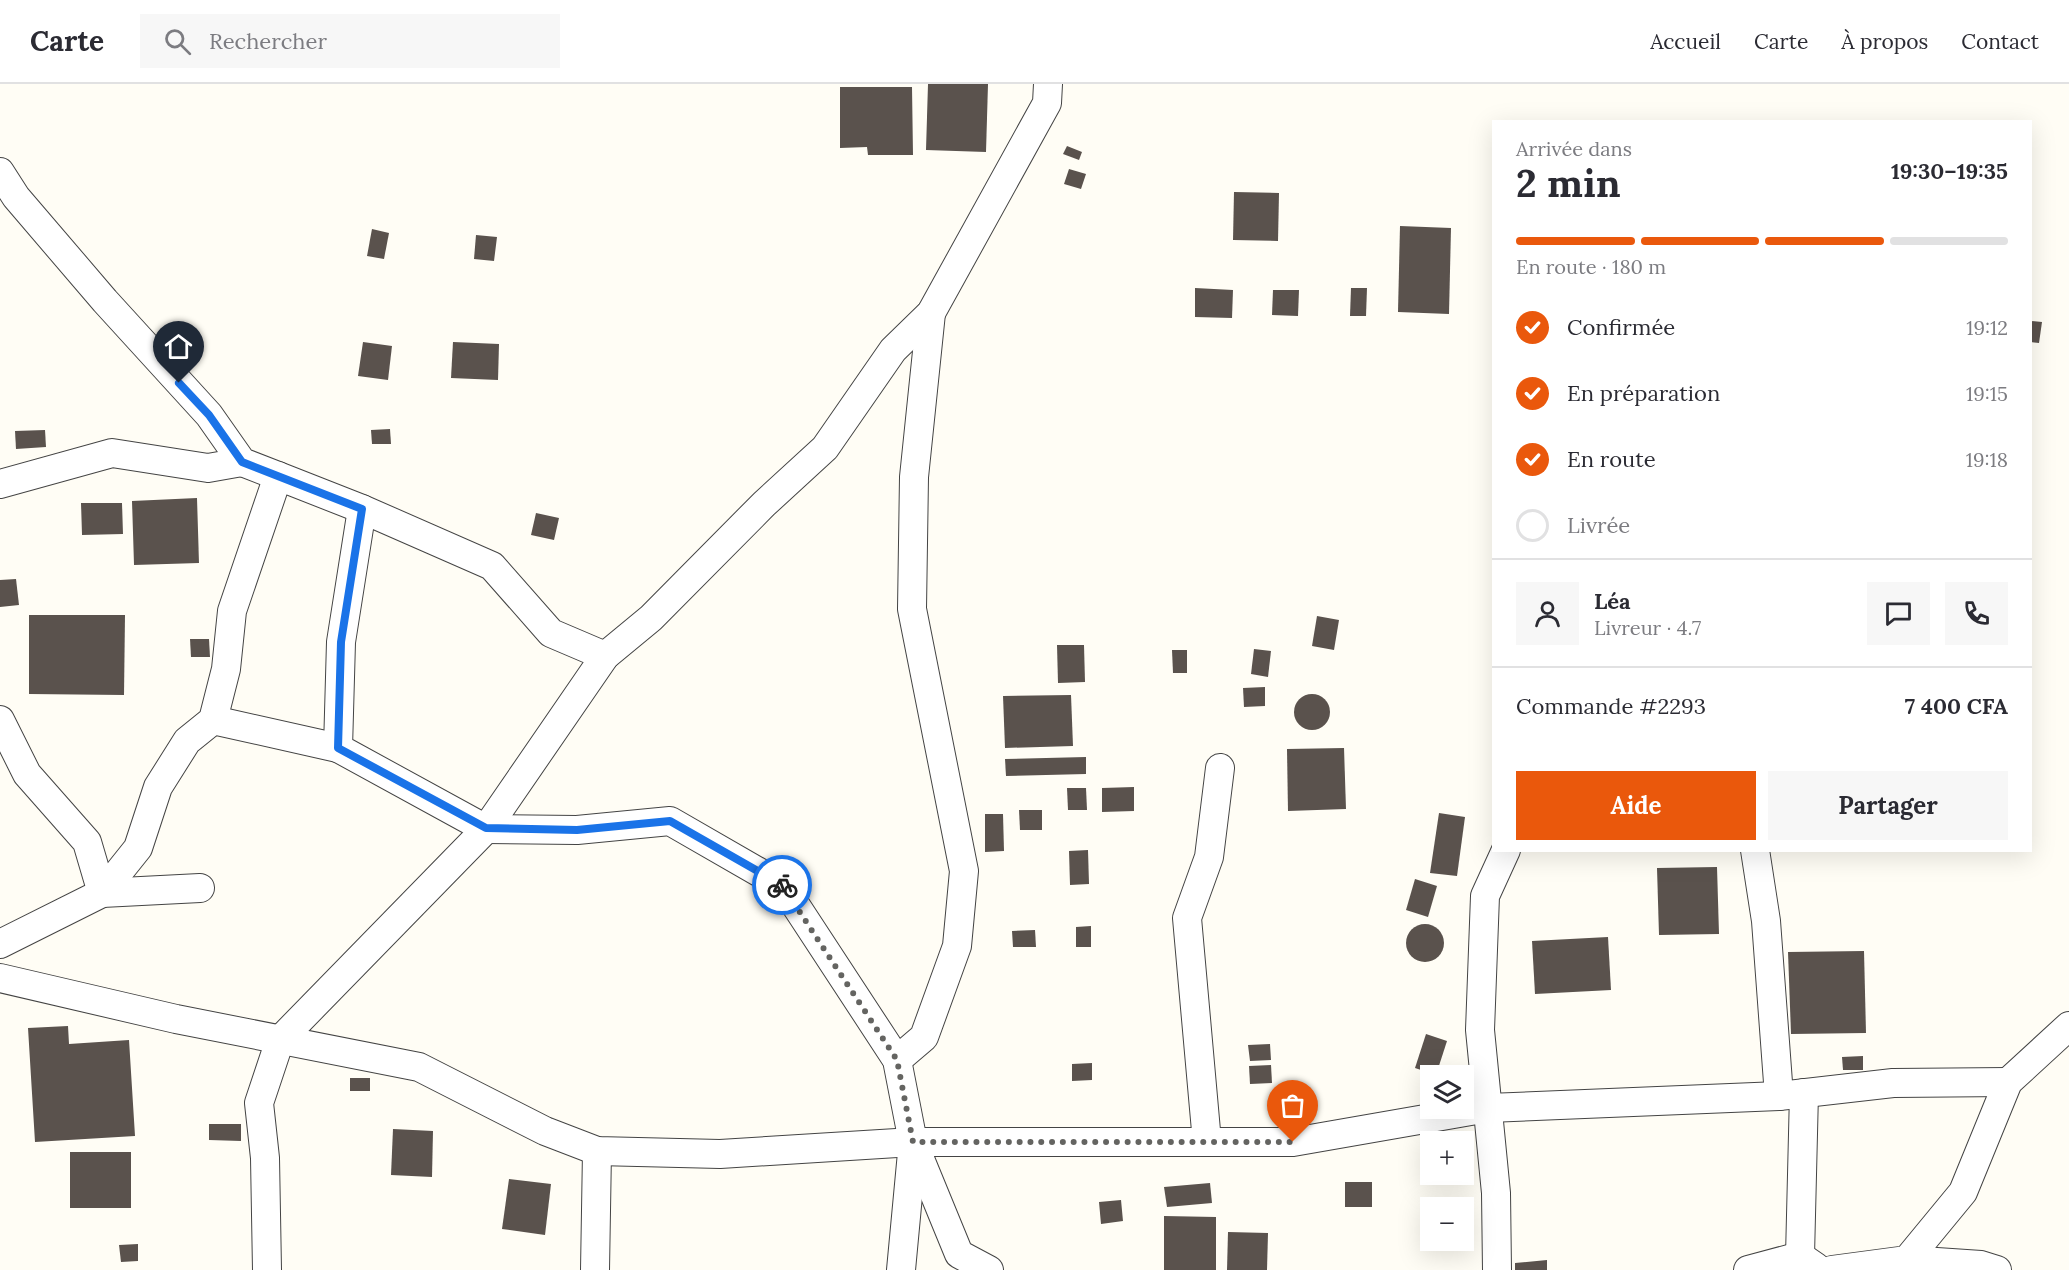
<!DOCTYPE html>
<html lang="fr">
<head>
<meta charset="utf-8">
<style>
  :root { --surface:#fff; --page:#f7f7f7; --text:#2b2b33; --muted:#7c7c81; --line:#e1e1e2; --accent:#ea580c }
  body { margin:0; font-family:Lora,serif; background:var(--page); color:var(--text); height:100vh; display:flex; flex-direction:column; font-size:22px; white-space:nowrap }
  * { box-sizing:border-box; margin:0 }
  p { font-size:20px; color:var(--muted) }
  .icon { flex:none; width:33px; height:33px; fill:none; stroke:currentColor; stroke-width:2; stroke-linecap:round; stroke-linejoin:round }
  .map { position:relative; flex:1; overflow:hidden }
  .side { position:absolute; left:1492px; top:36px; width:540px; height:732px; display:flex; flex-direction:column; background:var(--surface); border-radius:0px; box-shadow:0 6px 24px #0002 }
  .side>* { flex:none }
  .controls { position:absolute; left:1420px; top:981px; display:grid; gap:12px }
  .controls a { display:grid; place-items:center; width:54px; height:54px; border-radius:0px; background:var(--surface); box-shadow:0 6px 24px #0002; font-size:30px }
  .pin { position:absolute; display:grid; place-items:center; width:51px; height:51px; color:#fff; margin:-62px -26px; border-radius:50% 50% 50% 0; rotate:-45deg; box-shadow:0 0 6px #0007 }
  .pin .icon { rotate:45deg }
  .courier { position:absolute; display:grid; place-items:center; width:60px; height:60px; margin:-30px; border:4px solid #1a73e8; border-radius:50%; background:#fff; color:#222; box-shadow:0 2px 8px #0007 }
  .headline em { font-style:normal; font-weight:700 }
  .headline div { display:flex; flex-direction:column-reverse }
  .headline { display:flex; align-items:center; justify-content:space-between; height:102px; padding:0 24px }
  h1 { font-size:39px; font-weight:700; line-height:45px }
  .bar { display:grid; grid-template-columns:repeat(4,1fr); gap:9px 6px; align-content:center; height:72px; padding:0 24px }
  .bar i { height:8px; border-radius:4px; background:var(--line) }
  .bar .selected { background:var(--accent) }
  .bar p { grid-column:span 4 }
  .line { display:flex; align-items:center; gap:15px; padding:0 24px; border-top:2px solid var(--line) }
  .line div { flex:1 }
  .round { display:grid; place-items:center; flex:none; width:63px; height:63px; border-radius:0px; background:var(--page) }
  ol { padding:0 24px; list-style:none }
  li { display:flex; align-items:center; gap:18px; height:66px }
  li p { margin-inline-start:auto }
  li .icon { padding:6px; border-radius:50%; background:var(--accent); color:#fff; stroke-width:4 }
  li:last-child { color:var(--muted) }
  li i { width:33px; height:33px; border:3px solid var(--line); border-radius:50% }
  .button { display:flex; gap:12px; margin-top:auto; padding:12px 24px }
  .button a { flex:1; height:69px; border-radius:0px; background:var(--accent); color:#fff; font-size:24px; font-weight:700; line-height:69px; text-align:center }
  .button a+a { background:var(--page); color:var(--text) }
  header { display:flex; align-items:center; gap:36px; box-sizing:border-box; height:84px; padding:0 30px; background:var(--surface); border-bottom:2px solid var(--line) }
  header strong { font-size:28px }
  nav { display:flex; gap:33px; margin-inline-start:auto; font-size:21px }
  .search { width:420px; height:54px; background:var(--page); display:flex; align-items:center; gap:15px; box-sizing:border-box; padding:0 21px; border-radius:0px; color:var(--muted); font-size:22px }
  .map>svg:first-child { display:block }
</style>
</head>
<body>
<header>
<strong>Carte</strong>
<div class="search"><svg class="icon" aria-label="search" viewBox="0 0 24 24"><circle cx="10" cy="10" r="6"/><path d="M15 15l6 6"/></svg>Rechercher</div>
<nav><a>Accueil</a><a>Carte</a><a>À propos</a><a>Contact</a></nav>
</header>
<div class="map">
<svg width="2069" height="1186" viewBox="0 0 2069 1186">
  <rect width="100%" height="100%" fill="#fffdf5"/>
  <!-- building -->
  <g fill="#5a524d">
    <polygon points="928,0 988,0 986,68 926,66"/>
    <polygon points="840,3 912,3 913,71 868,71 867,63 840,64"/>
    <polygon points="1067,62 1082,68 1079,76 1063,70"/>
    <polygon points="1069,85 1086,90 1081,105 1064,100"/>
    <polygon points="1234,108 1279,109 1278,157 1233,156"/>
    <polygon points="1400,142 1451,144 1449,230 1398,228"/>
    <polygon points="372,145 389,149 384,175 367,172"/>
    <polygon points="476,151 497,153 494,177 474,175"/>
    <polygon points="1195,204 1233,206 1232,234 1195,233"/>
    <polygon points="1351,204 1367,204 1366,232 1350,232"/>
    <polygon points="1273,206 1299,206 1298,232 1272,231"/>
    <polygon points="2031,237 2042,238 2039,259 2031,258"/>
    <polygon points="363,258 392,262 388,296 358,292"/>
    <polygon points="453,258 499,260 498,296 451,294"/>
    <polygon points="390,345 391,360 372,360 371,346"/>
    <polygon points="45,346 46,363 16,365 15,347"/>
    <polygon points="197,414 199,479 134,481 132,417"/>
    <polygon points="81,419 122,419 123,450 82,451"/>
    <polygon points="536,429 559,434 554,456 531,451"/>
    <polygon points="16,495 19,521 0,523 0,496"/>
    <polygon points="29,531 125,531 124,611 29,610"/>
    <polygon points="1317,532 1339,536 1334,566 1312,562"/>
    <polygon points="190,555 209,555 210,573 191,573"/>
    <polygon points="1057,561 1084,561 1085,598 1058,599"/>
    <polygon points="1254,565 1271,567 1268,593 1251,590"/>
    <polygon points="1172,566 1187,566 1187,589 1173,589"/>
    <polygon points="1265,603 1265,622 1244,623 1243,604"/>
    <circle cx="1312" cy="628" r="18"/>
    <polygon points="1071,611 1073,662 1005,664 1003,612"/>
    <polygon points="1344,664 1346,725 1288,727 1287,665"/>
    <polygon points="1086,673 1086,690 1006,692 1005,675"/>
    <polygon points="1134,703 1134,727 1102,728 1102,704"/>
    <polygon points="1067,704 1086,704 1087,726 1068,726"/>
    <polygon points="1019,726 1042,726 1042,746 1020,746"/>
    <polygon points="1439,729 1465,733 1457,792 1430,789"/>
    <polygon points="985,730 1003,730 1004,767 985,768"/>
    <polygon points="1088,766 1089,800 1070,801 1069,767"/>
    <polygon points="1717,783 1719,850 1659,851 1657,784"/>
    <polygon points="1415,795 1437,802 1428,833 1406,826"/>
    <circle cx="1425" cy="859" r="19"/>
    <polygon points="1091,842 1091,863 1076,863 1076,843"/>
    <polygon points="1035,846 1036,863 1013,863 1012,847"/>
    <polygon points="1608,853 1611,906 1535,910 1532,857"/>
    <polygon points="1864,867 1866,949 1791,950 1788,868"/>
    <polygon points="68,942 69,960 129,956 135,1052 35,1058 28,944"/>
    <polygon points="1426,950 1447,957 1436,991 1415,984"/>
    <polygon points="1270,960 1271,976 1250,977 1248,961"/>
    <polygon points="1863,972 1863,986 1843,986 1842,973"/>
    <polygon points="1092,979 1092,996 1072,997 1072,980"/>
    <polygon points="1271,981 1272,999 1250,1000 1249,982"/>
    <rect x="350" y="994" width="20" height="13"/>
    <polygon points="209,1040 241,1040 241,1057 209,1056"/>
    <polygon points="393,1045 433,1047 432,1093 391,1091"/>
    <rect x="70" y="1068" width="61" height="56"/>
    <polygon points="509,1095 551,1100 545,1151 502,1145"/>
    <rect x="1345" y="1098" width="27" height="25"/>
    <polygon points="1210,1099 1212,1119 1167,1123 1164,1103"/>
    <polygon points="1121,1116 1123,1137 1101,1140 1099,1118"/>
    <polygon points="1164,1132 1216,1133 1216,1186 1164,1186"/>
    <polygon points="1228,1148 1268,1149 1267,1186 1227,1186"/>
    <polygon points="138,1160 138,1177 121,1178 119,1161"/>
    <polygon points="1547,1176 1547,1186 1515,1186 1515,1179"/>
  </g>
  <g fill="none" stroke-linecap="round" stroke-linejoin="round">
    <defs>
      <g id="street">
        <polyline points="0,88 16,113 105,217 209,331 242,378 278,392"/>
        <polyline points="0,400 112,369 208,384 242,378"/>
        <polyline points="362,425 341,558 338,664 486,745 577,746 670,737 783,802 897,976 913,1058 901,1186"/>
        <polyline points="0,636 27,690 87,758 102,809"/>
        <polyline points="213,636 338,664"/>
        <polyline points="1755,766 1766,837 1779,1012"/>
        <polyline points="102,809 138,764 158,703 187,657 213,636 226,585 232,527 278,392 362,425 492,482 551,549 605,572"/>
        <polyline points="0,860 102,809 200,804"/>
        <polyline points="0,894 176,935 419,983 545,1047 597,1067 720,1070 913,1058 959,1170 989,1186"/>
        <polyline points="897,976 924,953 957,862 964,787 912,525 914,393 931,229"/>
        <polyline points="913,1058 1293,1058 1488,1024 1779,1012 1893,999 2008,998"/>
        <polyline points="1207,1058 1187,834 1209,773 1220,684"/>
        <polyline points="1800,1172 1804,1009"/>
        <polyline points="1907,1176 1981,1181 1997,1186"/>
        <polyline points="267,1186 265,1074 259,1019 280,956 486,745 605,572 651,534 764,420 825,364 893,266 931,229 1047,19 1048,0"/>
        <polyline points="595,1186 597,1067"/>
        <polyline points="1497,1186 1496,1109 1480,946 1485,812 1506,766"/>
        <polyline points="1748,1186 1800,1172 1816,1183"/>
        <polyline points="1832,1186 1907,1176 1963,1108 2008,998 2069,942"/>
      </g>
    </defs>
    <!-- street casing -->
    <use href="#street" stroke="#444" stroke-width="30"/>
    <!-- street -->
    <use href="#street" stroke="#fff" stroke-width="28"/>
  </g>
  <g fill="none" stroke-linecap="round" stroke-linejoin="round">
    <!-- done -->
    <polyline stroke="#646461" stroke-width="6" stroke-dasharray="0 10.8" points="782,801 897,976 913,1058 1293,1058"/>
    <!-- route -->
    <polyline stroke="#1a73e8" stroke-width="8" points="179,299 209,331 242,378 362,425 341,558 338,664 486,744 577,746 670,737 782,801"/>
  </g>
</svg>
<div class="controls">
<a><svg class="icon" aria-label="layers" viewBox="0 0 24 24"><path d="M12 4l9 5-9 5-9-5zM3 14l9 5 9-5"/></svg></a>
<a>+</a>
<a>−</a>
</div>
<div class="pin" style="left:1293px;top:1058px;background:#ea580c"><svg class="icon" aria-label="bag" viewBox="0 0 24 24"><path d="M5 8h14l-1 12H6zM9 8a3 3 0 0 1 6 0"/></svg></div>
<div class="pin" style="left:179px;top:299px;background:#1f2937"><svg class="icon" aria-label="home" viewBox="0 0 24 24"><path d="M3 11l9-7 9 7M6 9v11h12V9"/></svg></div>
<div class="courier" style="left:782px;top:801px"><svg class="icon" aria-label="bike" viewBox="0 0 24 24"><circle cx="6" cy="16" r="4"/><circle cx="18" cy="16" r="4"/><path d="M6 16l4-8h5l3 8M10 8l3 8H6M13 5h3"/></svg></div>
<section class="side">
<div class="headline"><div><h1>2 min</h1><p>Arrivée dans</p></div><em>19:30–19:35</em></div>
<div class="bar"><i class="selected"></i><i class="selected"></i><i class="selected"></i><i></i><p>En route · 180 m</p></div>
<ol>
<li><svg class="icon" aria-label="check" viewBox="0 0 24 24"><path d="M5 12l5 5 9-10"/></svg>Confirmée<p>19:12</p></li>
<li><svg class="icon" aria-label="check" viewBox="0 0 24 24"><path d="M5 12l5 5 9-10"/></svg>En préparation<p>19:15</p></li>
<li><svg class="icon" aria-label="check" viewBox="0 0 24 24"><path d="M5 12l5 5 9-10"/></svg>En route<p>19:18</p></li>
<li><i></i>Livrée</li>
</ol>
<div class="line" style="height:108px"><a class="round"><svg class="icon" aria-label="person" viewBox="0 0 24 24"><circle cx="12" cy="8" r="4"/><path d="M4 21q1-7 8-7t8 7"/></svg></a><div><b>Léa</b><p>Livreur · 4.7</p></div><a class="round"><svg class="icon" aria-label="chat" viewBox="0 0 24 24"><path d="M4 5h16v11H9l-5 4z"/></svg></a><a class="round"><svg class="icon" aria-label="phone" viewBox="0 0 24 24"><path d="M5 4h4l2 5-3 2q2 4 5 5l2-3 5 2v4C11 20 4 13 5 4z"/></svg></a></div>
<div class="line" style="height:78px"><div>Commande #2293</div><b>7 400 CFA</b></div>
<div class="button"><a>Aide</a><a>Partager</a></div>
</section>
</div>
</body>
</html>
